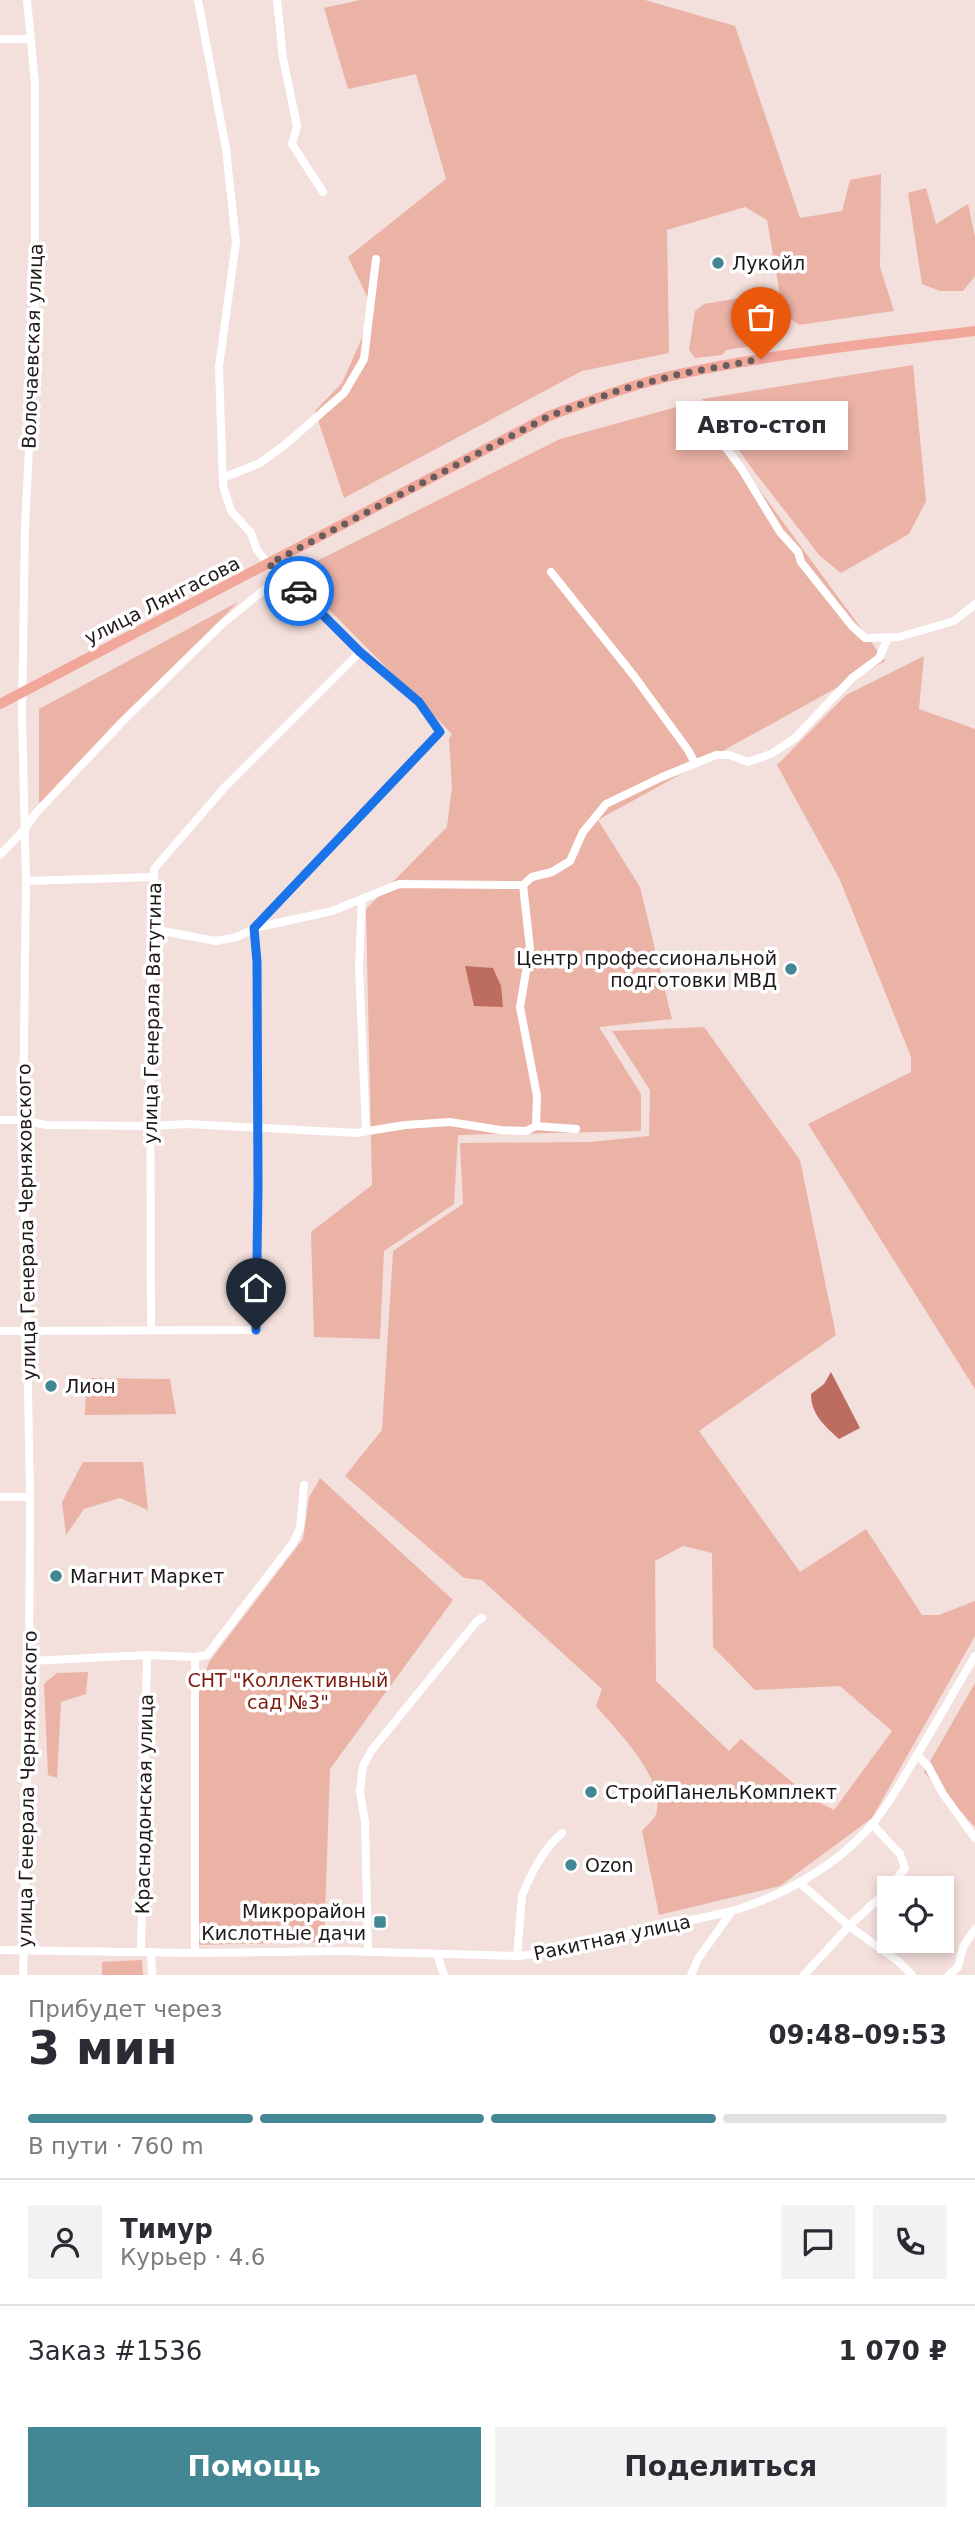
<!DOCTYPE html>
<html lang="ru">
<head>
<meta charset="utf-8">
<style>
  :root { --surface:#fff; --page:#f2f2f3; --text:#2b2b33; --muted:#7c7c81; --line:#e1e1e2; --accent:#428793 }
  body { margin:0; font-family:"DejaVu Sans",sans-serif; background:var(--page); color:var(--text); height:100vh; display:flex; flex-direction:column; font-size:26px; white-space:nowrap }
  * { box-sizing:border-box; margin:0 }
  p { font-size:23px; color:var(--muted) }
  .icon { flex:none; width:38px; height:38px; fill:none; stroke:currentColor; stroke-width:2; stroke-linecap:round; stroke-linejoin:round }
  .map { position:relative; height:1975px; overflow:hidden }
  .side { display:flex; flex-direction:column; background:var(--surface); flex:1 }
  .side>* { flex:none }
  .tools { position:absolute; left:877px; top:1876px; display:grid; gap:14px }
  .tools a { display:grid; place-items:center; width:77px; height:77px; border-radius:0px; background:var(--surface); box-shadow:0 4px 10px #0003; font-size:35px }
  .pin { position:absolute; display:grid; place-items:center; width:60px; height:60px; color:#fff; margin:-72px -30px; border-radius:50% 50% 50% 0; rotate:-45deg; box-shadow:0 0 7px #0007 }
  .pin .icon { rotate:45deg }
  .courier { position:absolute; display:grid; place-items:center; width:70px; height:70px; margin:-35px; border:5px solid #1a73e8; border-radius:50%; background:#fff; color:#222; box-shadow:0 2px 9px #0007 }
  .bubble { position:absolute; height:49px; border-radius:0px; background:var(--surface); box-shadow:0 4px 10px #0003; font-size:23px; font-weight:600; line-height:49px; text-align:center }
  .overview em { font-style:normal; font-weight:600 }
  .overview div { display:flex; flex-direction:column-reverse }
  .overview { display:flex; align-items:center; justify-content:space-between; height:119px; padding:0 28px }
  h1 { font-size:46px; font-weight:600; line-height:52px }
  .bar { display:grid; grid-template-columns:repeat(4,1fr); gap:10px 7px; align-content:center; height:84px; padding:0 28px }
  .bar i { height:9px; border-radius:5px; background:var(--line) }
  .bar .current { background:var(--accent) }
  .bar p { grid-column:span 4 }
  .line { display:flex; align-items:center; gap:18px; padding:0 28px; border-top:2px solid var(--line) }
  .line div { flex:1 }
  .round { display:grid; place-items:center; flex:none; width:74px; height:74px; border-radius:0px; background:var(--page) }
  .button { display:flex; gap:14px; margin-top:auto; padding:14px 28px }
  .button a { flex:1; height:80px; border-radius:0px; background:var(--accent); color:#fff; font-size:28px; font-weight:600; line-height:80px; text-align:center }
  .button a+a { background:var(--page); color:var(--text) }
  .map>svg:first-child { display:block }
</style>
</head>
<body>
<div class="map">
<svg width="975" height="1975" viewBox="0 0 975 1975">
  <rect width="100%" height="100%" fill="#f3dfdc"/>
  <!-- green -->
  <g fill="#ebb2a6" fill-rule="evenodd">
    <polygon points="360,0 645,0 735,26 800,218 842,211 850,180 881,174 880,267 894,311 799,325 783,313 767,220 745,207 667,230 669,353 582,371 344,498 315,411 342,383 374,311 348,257 446,179 416,74 348,89 324,8"/>
    <polygon points="926,188 936,224 968,204 975,237 975,276 963,291 940,291 922,284 908,193"/>
    <polygon points="746,297 755,309 743,313 747,335 767,332 767,338 758,345 726,350 722,355 695,358 689,350 695,311 704,304"/>
    <polygon points="913,365 926,501 909,534 841,573 820,556 753,470 702,399"/>
    <polygon points="695,402 885,661 598,820 640,887 672,1019 599,1027 641,1094 641,1131 458,1135 454,1204 384,1251 380,1339 314,1337 311,1232 372,1185 366,909 447,827 452,787 449,739 452,734 293,573 560,439"/>
    <polygon points="238,602 39,804 39,709"/>
    <polygon points="924,656 919,709 975,729 975,1389 808,1124 911,1072 911,1057 840,880 777,765 846,695"/>
    <path d="M704 1027 800 1160 836 1335 699 1431 800 1572 866 1529 922 1615H939L975 1601V1636L872 1818 780 1886 659 1915 642 1831C646 1826 654 1820 656 1814 666 1778 617 1731 596 1706L602 1689 482 1580 464 1578 345 1476 382 1430 393 1251 463 1204 460 1143 590 1142 649 1136 650 1090 612 1031ZM683 1546 712 1553 713 1647 755 1690 840 1686 892 1731 834 1810 811 1798 741 1739 729 1751 656 1681 655 1561Z"/>
    <polygon points="86,1378 170,1379 176,1414 85,1415"/>
    <polygon points="83,1462 143,1462 148,1510 120,1498 84,1509 66,1535 62,1502"/>
    <polygon points="320,1478 453,1600 330,1769 324,1942 198,1945 198,1696 209,1662 303,1539 309,1498"/>
    <polygon points="88,1672 86,1694 61,1702 57,1778 48,1775 44,1684 57,1673"/>
    <polygon points="975,1683 975,1827 924,1772"/>
    <polygon points="142,1960 143,1975 102,1975 102,1962"/>
  </g>
  <!-- water -->
  <g fill="#bd6d5f">
    <polygon points="465,966 493,968 501,986 503,1007 474,1006"/>
    <path d="M831 1372 860 1428 839 1439C825 1426 811 1415 811 1394L824 1384Z"/>
  </g>
  <g fill="none" stroke-linecap="round" stroke-linejoin="round">
    <!-- minor -->
    <g stroke="#fff" stroke-width="8">
      <polyline points="277,0 283,58 297,126 292,144 323,192"/>
      <polyline points="0,39 30,39"/>
      <polyline points="701,414 741,468 780,532 798,552 801,562 852,626 865,638 899,637 954,621 975,604"/>
      <polyline points="223,478 260,463 286,444 344,393 364,359 376,259"/>
      <polyline points="551,572 634,676 688,750 695,763"/>
      <polyline points="0,855 25,829 36,813 122,722 221,625 281,576"/>
      <polyline points="26,881 153,877"/>
      <polyline points="523,885 530,948 520,1007 537,1096 536,1126"/>
      <polyline points="362,899 359,967 366,1131"/>
      <polyline points="153,926 162,931 216,941 237,937 255,928 332,911 399,884 523,885 532,877 552,872 570,861 583,832 606,804 662,777 716,755 729,755 748,762 771,754 795,738 852,678 879,658 888,638"/>
      <polyline points="0,1120 23,1120 46,1125 150,1126 186,1124 356,1133 405,1125 450,1122 500,1130 526,1131 536,1126 576,1129"/>
      <polyline points="151,1330 150,1022 154,869 224,788 360,652"/>
      <polyline points="0,1331 256,1330 258,1186 257,962 255,928 440,732 419,702 360,652 306,597 269,564 257,550 251,533 231,511 223,486 219,367 236,242 226,149 198,0"/>
      <polyline points="0,1497 30,1497"/>
      <polyline points="30,1661 147,1655 195,1657 207,1655 293,1543 300,1528 304,1485"/>
      <polyline points="917,1755 928,1766 943,1794 975,1838"/>
      <polyline points="872,1824 900,1854 905,1868 890,1888"/>
      <polyline points="800,1883 849,1926 899,1962 912,1975"/>
      <path d="M0 1950 195 1953 340 1951 517 1956 545 1953 732 1911C782 1896 833 1868 868 1829 886 1809 899 1785 913 1762 934 1727 954 1691 975 1656"/>
      <polyline points="141,1952 147,1655"/>
      <polyline points="151,1952 152,1975"/>
      <polyline points="368,1952 365,1822 360,1791 363,1766 371,1751 477,1621 482,1618"/>
      <polyline points="195,1953 195,1657"/>
      <polyline points="437,1954 444,1975"/>
      <path d="M517 1956 522 1896C530 1875 544 1848 562 1833"/>
      <polyline points="23,1975 29,1678 30,1497 23,1120 26,881 22,716 25,527 35,334 35,83 27,0"/>
      <polyline points="691,1975 698,1959 732,1911"/>
      <polyline points="804,1975 849,1926 889,1889"/>
      <polyline points="949,1975 958,1967 963,1947 975,1929"/>
    </g>
    <!-- major -->
    <path stroke="#f1a79a" stroke-width="10" d="M0 704 549 416C592 400 635 383 680 374 777 353 877 343 975 331"/>
  </g>
  <g fill="none" stroke-linecap="round" stroke-linejoin="round">
    <!-- done -->
    <polyline stroke="#695e5d" stroke-width="7" stroke-dasharray="0 12.6" points="299,591 269,564 549,416 623,389 680,374 761,359"/>
    <!-- route -->
    <polyline stroke="#1a73e8" stroke-width="9" points="256,1330 258,1186 257,962 254,928 440,732 419,702 360,652 299,591"/>
  </g>
  <!-- markers -->
  <g fill="#428793" stroke="#fff" stroke-width="2.5">
    <circle cx="718" cy="263" r="7"/>
    <circle cx="791" cy="969" r="7"/>
    <circle cx="51" cy="1386" r="7"/>
    <circle cx="56" cy="1576" r="7"/>
    <circle cx="591" cy="1792" r="7"/>
    <circle cx="571" cy="1865" r="7"/>
    <rect x="373" y="1915" width="14" height="14" rx="3.5"/>
  </g>
  <g text-anchor="middle" stroke-width="7" stroke-linejoin="round" paint-order="stroke">
    <!-- poi labels -->
    <g font-size="19" fill="#1f1918" stroke="#fff" text-anchor="start">
      <text x="732" y="270">Лукойл</text>
      <text x="777" y="965" text-anchor="end">Центр профессиональной<tspan x="777" dy="22">подготовки МВД</tspan></text>
      <text x="65" y="1393">Лион</text>
      <text x="70" y="1583">Магнит Маркет</text>
      <text x="605" y="1799">СтройПанельКомплект</text>
      <text x="585" y="1872">Ozon</text>
      <text x="366" y="1918" text-anchor="end">Микрорайон<tspan x="366" dy="22">Кислотные дачи</tspan></text>
    </g>
    <!-- street labels -->
    <g font-size="19" fill="#1f1918" stroke="#fff">
      <text transform="translate(32 346) rotate(-88)" y="7">Волочаевская улица</text>
      <text transform="translate(162 600) rotate(-27)" y="7">улица Лянгасова</text>
      <text transform="translate(152 1013) rotate(-89)" y="7">улица Генерала Ватутина</text>
      <text transform="translate(26 1222) rotate(-91)" y="7">улица Генерала Черняховского</text>
      <text transform="translate(27 1789) rotate(-89)" y="7">улица Генерала Черняховского</text>
      <text transform="translate(144 1804) rotate(-89)" y="7">Краснодонская улица</text>
      <text transform="translate(612 1937) rotate(-12)" y="7">Ракитная улица</text>
    </g>
    <!-- park labels -->
    <g font-size="19" fill="#7e1d0f" stroke="#fff">
      <text x="288" y="1687">СНТ "Коллективный<tspan x="288" dy="22">сад №3"</tspan></text>
    </g>
  </g>
</svg>
<div class="tools">
<a><svg class="icon" aria-label="locate" viewBox="0 0 24 24"><circle cx="12" cy="12" r="6"/><path d="M12 2v4M12 18v4M2 12h4M18 12h4"/></svg></a>
</div>
<div class="pin" style="left:761px;top:359px;background:#ea580c"><svg class="icon" aria-label="bag" viewBox="0 0 24 24"><path d="M5 8h14l-1 12H6zM9 8a3 3 0 0 1 6 0"/></svg></div>
<div class="pin" style="left:256px;top:1330px;background:#1f2937"><svg class="icon" aria-label="home" viewBox="0 0 24 24"><path d="M3 11l9-7 9 7M6 9v11h12V9"/></svg></div>
<div class="courier" style="left:299px;top:591px"><svg class="icon" aria-label="car" viewBox="0 0 24 24"><path d="M5 17H2v-5l4-1 3-4h7l3 4 3 1v5h-3M9 17h6M6 11h13"/><circle cx="7" cy="17" r="2"/><circle cx="17" cy="17" r="2"/></svg></div>
<div class="bubble" style="left:676px;top:401px;width:172px">Авто-стоп</div>
</div>
<section class="side">
<div class="overview"><div><h1>3 мин</h1><p>Прибудет через</p></div><em>09:48–09:53</em></div>
<div class="bar"><i class="current"></i><i class="current"></i><i class="current"></i><i></i><p>В пути · 760 m</p></div>
<div class="line" style="height:126px"><a class="round"><svg class="icon" aria-label="person" viewBox="0 0 24 24"><circle cx="12" cy="8" r="4"/><path d="M4 21q1-7 8-7t8 7"/></svg></a><div><b>Тимур</b><p>Курьер · 4.6</p></div><a class="round"><svg class="icon" aria-label="chat" viewBox="0 0 24 24"><path d="M4 5h16v11H9l-5 4z"/></svg></a><a class="round"><svg class="icon" aria-label="phone" viewBox="0 0 24 24"><path d="M5 4h4l2 5-3 2q2 4 5 5l2-3 5 2v4C11 20 4 13 5 4z"/></svg></a></div>
<div class="line" style="height:91px"><div>Заказ #1536</div><b>1 070 ₽</b></div>
<div class="button"><a>Помощь</a><a>Поделиться</a></div>
</section>
</body>
</html>
